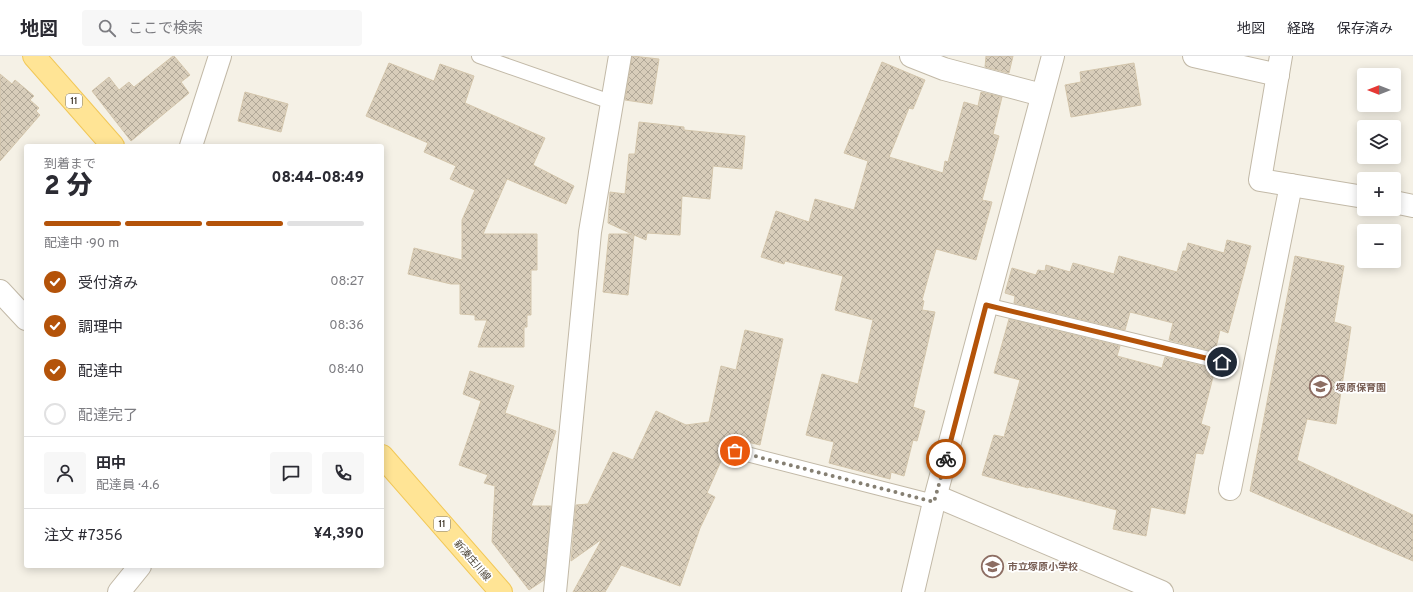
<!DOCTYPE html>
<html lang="ja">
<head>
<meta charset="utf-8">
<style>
  :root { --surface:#fff; --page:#f7f7f7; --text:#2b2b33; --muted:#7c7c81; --line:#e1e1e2; --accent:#b45309 }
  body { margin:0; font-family:Overpass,"Noto Sans JP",sans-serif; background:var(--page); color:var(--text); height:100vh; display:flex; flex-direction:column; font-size:15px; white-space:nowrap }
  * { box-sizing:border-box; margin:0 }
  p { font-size:13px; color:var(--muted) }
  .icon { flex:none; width:22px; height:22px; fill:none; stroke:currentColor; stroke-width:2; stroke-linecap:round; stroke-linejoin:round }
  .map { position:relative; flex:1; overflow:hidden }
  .details { position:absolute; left:24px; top:88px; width:360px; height:424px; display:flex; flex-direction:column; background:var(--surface); border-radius:4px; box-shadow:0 2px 10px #0003 }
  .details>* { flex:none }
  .needle { width:26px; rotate:270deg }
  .controls { position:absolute; left:1357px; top:12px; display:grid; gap:8px }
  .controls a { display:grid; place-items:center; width:44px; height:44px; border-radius:4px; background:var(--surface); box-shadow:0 2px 10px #0003; font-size:20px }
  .pin { position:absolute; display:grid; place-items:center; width:34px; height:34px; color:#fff; margin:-17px; border:2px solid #fff; border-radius:50%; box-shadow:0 1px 4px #0007 }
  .courier { position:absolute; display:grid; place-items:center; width:40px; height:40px; margin:-20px; border:3px solid #b45309; border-radius:50%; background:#fff; color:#222; box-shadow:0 1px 5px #0007 }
  .overview em { font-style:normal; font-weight:800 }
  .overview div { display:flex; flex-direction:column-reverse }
  .overview { display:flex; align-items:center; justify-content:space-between; height:68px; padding:0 20px }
  h1 { font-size:26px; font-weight:800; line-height:30px }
  .bar { display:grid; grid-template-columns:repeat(4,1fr); gap:6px 4px; align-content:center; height:48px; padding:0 20px }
  .bar i { height:5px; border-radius:3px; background:var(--line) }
  .bar .current { background:var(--accent) }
  .bar p { grid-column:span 4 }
  .line { display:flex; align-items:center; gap:10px; padding:0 20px; border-top:1px solid var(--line) }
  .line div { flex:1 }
  .round { display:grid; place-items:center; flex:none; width:42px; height:42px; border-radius:4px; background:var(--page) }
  ol { padding:0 20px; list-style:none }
  li { display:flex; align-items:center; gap:12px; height:44px }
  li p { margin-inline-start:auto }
  li .icon { padding:4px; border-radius:50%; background:var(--accent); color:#fff; stroke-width:4 }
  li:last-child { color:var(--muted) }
  li i { width:22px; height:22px; border:2px solid var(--line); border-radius:50% }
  header { display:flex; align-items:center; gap:24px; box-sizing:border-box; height:56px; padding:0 20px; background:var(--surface); border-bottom:1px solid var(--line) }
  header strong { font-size:19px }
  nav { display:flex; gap:22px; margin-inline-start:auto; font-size:14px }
  .search { width:280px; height:36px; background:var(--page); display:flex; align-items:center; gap:10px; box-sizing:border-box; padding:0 14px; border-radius:4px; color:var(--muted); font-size:15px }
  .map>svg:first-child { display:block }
</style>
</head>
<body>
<header>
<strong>地図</strong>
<div class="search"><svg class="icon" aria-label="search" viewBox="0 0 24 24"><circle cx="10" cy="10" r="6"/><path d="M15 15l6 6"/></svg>ここで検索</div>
<nav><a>地図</a><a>経路</a><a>保存済み</a></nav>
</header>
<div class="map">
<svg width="1413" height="536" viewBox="0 0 1413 536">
  <defs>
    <pattern id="building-cross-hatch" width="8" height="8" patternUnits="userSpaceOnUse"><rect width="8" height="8" fill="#d8cdba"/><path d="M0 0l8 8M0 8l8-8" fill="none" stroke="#b1a898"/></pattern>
  </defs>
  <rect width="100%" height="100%" fill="#f5f1e6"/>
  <!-- building -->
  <g fill="url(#building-cross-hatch)" stroke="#d4c6ac">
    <polygon points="173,0 174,0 190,19 181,26 189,37 131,85 92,35 109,21 119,34 129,26 134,31"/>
    <polygon points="632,0 659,3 652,48 625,44"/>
    <polygon points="986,0 1013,0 1009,17 985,11"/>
    <polygon points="882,6 925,24 913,53 909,52 889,101 943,117 945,105 948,106 964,46 978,50 981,36 1002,41 993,78 999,80 982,144 992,146 976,204 936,193 922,244 924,245 922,254 935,256 913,351 925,355 917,385 913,384 904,420 891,416 890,423 829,407 834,386 806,379 822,318 858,328 873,264 835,254 843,220 785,205 784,208 761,201 776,155 809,166 815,143 854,154 868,105 844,97"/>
    <polygon points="389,7 434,25 440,8 474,20 465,47 545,82 533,109 574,130 566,148 507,123 483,178 537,178 537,214 531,214 531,259 527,259 527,271 524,271 524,291 478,291 487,264 475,264 475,259 460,258 460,228 451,228 408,218 414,192 462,204 462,164 475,134 450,123 456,110 424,96 428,87 366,60"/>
    <polygon points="1134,7 1141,49 1071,61 1065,29 1081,26 1080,16"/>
    <polygon points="0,18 12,28 15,24 34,40 30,44 39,52 36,55 40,59 0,105"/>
    <polygon points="245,36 288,48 281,76 238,65"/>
    <polygon points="639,66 684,71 684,74 745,80 742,113 713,110 710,143 682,140 680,179 647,177 646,184 634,179 628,239 603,236 609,178 632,178 608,167 610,136 625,138 629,98 635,98"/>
    <polygon points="1227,184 1251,190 1228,277 1220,274 1215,296 1169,284 1173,267 1130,256 1125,274 1014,247 1015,240 1005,237 1012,212 1036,219 1038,214 1045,215 1046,209 1070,216 1073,207 1114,218 1119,200 1177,216 1183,195 1186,195 1188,187 1224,197"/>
    <polygon points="1295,200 1344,210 1334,266 1351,271 1336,368 1307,363 1297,404 1413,459 1413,505 1250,435"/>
    <polygon points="1009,263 1120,290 1117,300 1162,312 1165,301 1211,312 1209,320 1213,321 1201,368 1210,371 1203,398 1196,397 1185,458 1151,451 1146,480 1113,473 1117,454 1029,431 1028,432 982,419 994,379 1004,381 1020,324 994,317"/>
    <polygon points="745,274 783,283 760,389 731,382 707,437 715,441 700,472 680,530 621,509 605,536 573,536 602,483 571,505 576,449 588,448 613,396 633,404 656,355 686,369 709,366 721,310 736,314"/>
    <polygon points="470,315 514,330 505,357 556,375 531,450 551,450 544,524 529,534 492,486 495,430 484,427 488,419 459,409 481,345 463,338"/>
  </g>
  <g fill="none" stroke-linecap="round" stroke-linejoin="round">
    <defs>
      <g id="service">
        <polyline points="479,0 611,46"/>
        <polyline points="986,249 1222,306"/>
        <polyline points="735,395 934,446"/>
      </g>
      <g id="minor">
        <polyline points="911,0 944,13 1042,39"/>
        <polyline points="1194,0 1278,19"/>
        <polyline points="1281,0 1260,124 1364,141"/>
        <polyline points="191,90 220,0"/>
        <polyline points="1394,146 1413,150"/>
        <polyline points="0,235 26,263"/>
        <polyline points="1230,433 1291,129"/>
        <polyline points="936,440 1162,536"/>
        <polyline points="119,536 140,510"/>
        <polyline points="555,536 590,176 620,0"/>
        <polyline points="913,536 934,446 1053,0"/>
      </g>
      <g id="primary">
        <polyline points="34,0 113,90"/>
        <polyline points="382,400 501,536"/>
      </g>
    </defs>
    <!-- service casing -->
    <use href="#service" stroke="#c2b9a7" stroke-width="16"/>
    <!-- minor casing -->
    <use href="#minor" stroke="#c2b9a7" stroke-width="24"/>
    <!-- primary casing -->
    <use href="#primary" stroke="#f2c857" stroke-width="24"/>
    <!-- service -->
    <use href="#service" stroke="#fff" stroke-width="14"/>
    <!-- minor -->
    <use href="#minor" stroke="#fff" stroke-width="22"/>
    <!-- primary -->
    <use href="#primary" stroke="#ffe495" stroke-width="22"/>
  </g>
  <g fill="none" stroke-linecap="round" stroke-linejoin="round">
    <!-- done -->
    <polyline stroke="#857f72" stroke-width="4" stroke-dasharray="0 7.2" points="735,395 934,446 946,403"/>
    <!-- route -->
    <polyline stroke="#b45309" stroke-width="5" points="946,403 986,249 1222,306"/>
  </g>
  <!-- icons -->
  <defs>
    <symbol id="school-ring" viewBox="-11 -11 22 22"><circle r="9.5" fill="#fff" stroke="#8d6e63" stroke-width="1.5"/><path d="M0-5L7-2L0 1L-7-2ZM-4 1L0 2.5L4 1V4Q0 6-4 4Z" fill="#8d6e63"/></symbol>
  </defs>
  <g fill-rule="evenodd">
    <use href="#school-ring" x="1308" y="318" width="25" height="25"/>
    <use href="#school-ring" x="980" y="498" width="25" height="25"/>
  </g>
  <g text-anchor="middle" stroke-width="3.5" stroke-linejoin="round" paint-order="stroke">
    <!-- shield labels -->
    <g fill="#fff" stroke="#807a71" stroke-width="1">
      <rect x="66" y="38" width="16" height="14" rx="3"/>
      <rect x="434" y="461" width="16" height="14" rx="3"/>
    </g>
    <g font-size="9" font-weight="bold" fill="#494134">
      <text x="74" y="48">11</text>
      <text x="442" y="471">11</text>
    </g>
    <!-- education labels -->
    <g font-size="10" font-weight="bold" fill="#785e54" stroke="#fff" text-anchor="start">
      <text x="1336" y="335">塚原保育園</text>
      <text x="1008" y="514">市立塚原小学校</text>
    </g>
    <!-- street labels -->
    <g font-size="10" fill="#494134" stroke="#fff">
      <text transform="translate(473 504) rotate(49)" y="4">新湊庄川線</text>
    </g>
  </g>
</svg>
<div class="controls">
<a><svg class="needle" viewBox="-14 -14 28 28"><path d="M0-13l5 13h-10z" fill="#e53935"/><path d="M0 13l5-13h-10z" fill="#7c7c81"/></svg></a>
<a><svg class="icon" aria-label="layers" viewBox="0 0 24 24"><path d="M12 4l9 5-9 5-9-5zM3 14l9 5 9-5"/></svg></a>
<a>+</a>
<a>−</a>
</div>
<div class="pin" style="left:735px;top:395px;background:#ea580c"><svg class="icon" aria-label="bag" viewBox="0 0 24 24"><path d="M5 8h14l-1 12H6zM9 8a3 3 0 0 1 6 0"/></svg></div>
<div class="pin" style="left:1222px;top:306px;background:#1f2937"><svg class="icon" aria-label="home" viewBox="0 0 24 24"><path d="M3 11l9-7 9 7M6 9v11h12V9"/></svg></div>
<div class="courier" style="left:946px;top:403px"><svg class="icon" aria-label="bike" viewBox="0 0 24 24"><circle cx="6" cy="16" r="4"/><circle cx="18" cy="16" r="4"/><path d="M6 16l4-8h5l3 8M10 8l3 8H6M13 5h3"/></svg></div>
<section class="details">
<div class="overview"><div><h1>2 分</h1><p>到着まで</p></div><em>08:44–08:49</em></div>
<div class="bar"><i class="current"></i><i class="current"></i><i class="current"></i><i></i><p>配達中 · 90 m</p></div>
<ol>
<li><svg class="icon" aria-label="check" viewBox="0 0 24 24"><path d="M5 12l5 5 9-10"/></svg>受付済み<p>08:27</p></li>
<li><svg class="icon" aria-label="check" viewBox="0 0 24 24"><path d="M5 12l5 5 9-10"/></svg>調理中<p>08:36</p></li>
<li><svg class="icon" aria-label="check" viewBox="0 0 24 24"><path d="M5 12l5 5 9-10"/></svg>配達中<p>08:40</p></li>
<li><i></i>配達完了</li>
</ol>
<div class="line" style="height:72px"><a class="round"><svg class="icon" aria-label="person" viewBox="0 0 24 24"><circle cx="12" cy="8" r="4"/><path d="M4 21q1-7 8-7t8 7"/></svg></a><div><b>田中</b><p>配達員 · 4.6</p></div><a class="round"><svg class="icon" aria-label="chat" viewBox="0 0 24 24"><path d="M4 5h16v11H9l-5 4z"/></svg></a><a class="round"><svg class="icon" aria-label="phone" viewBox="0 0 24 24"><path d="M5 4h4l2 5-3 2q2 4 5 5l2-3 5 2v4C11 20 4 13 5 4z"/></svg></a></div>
<div class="line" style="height:52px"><div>注文 #7356</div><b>¥4,390</b></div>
</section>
</div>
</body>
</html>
